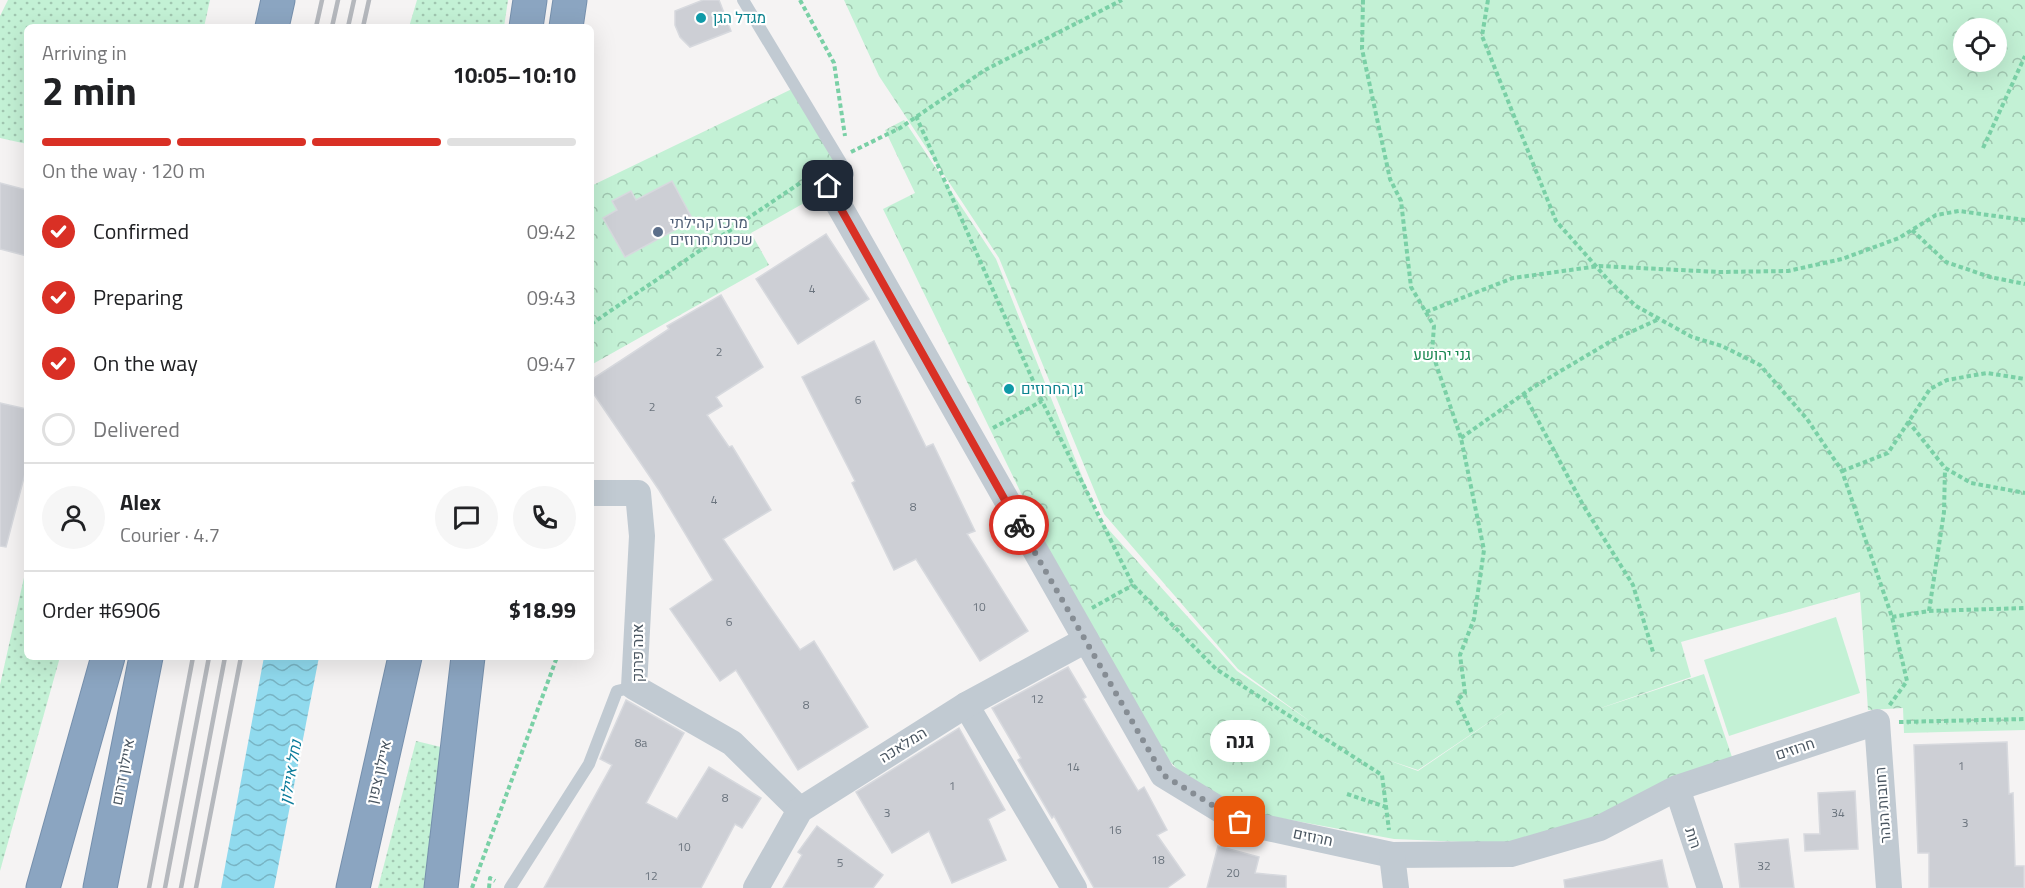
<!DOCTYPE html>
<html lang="en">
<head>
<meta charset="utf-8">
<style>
  :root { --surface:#fff; --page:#f6f6f6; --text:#202124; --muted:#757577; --line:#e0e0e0; --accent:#d93025 }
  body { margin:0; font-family:"Titillium Web",Heebo,sans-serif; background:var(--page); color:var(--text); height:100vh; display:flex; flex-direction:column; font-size:22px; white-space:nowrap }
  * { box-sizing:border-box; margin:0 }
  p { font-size:20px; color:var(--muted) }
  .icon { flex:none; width:33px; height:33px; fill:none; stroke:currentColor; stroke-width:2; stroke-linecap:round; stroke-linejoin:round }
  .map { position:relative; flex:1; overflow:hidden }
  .drawer { position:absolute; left:24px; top:24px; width:570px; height:636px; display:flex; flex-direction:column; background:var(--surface); border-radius:9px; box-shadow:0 6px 24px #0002 }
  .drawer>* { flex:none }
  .fabs { position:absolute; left:1953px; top:18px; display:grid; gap:12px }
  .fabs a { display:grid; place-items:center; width:54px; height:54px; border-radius:50%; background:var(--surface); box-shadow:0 6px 24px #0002; font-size:30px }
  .pin { position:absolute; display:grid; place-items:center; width:51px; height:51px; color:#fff; margin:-26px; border-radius:12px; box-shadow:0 3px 9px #0006 }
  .courier { position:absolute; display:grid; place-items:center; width:60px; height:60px; margin:-30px; border:4px solid #d93025; border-radius:50%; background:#fff; color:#222; box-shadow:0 2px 8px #0007 }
  .bubble { position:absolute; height:42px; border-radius:21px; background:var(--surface); box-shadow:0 6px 24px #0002; font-size:20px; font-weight:700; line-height:42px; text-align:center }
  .overview em { font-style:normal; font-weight:700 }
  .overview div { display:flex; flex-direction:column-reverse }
  .overview { display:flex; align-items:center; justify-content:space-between; height:102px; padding:0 18px }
  h1 { font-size:39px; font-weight:700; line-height:45px }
  .bar { display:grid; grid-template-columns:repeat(4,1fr); gap:9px 6px; align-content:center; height:72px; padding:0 18px }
  .bar i { height:8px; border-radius:4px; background:var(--line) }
  .bar .active { background:var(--accent) }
  .bar p { grid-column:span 4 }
  .line { display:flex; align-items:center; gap:15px; padding:0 18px; border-top:2px solid var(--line) }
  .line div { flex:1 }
  .round { display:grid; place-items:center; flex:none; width:63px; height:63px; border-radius:32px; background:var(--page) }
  ol { padding:0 18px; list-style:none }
  li { display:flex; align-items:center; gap:18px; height:66px }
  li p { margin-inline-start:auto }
  li .icon { padding:6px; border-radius:50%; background:var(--accent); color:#fff; stroke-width:4 }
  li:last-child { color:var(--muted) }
  li i { width:33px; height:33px; border:3px solid var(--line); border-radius:50% }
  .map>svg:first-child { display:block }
</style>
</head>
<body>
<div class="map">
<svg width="2025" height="888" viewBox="0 0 2025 888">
  <defs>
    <pattern id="grass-dots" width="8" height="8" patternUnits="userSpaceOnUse" patternTransform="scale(1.5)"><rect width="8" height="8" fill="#c3f1d5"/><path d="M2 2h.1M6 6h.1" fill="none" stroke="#a0c6b0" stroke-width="1.8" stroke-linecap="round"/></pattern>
    <pattern id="park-crowns" width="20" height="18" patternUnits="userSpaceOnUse" patternTransform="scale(1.5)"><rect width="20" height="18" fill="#c3f1d5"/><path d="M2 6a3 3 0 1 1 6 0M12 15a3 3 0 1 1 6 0" fill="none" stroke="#a0c6b0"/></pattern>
    <pattern id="water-waves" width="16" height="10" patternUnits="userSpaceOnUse" patternTransform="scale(1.5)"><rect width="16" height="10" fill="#90daee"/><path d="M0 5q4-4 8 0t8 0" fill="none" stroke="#78b4c4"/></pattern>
  </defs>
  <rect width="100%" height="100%" fill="#f5f3f3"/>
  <!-- grass -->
  <g fill="url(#grass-dots)">
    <polygon points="8,0 210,0 204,27 27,27 27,144 0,138 0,16"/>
    <polygon points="417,0 508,0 504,27 409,27"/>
    <polygon points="27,564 27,657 60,657 0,871 0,685"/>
    <polygon points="416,741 445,748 428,888 378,888"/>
  </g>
  <!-- park -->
  <g fill="url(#park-crowns)" fill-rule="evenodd">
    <path d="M844 0H2025V730L1904 733 1903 708 1868 710 1860 592 1681 642 1691 677 1586 713 1704 674 1734 763 1594 823 1512 844 1394 839 1247 812 1185 778 1159 749 1091 637 883 209 915 193 885 130 904 120 996 259 1099 519 1237 671 1311 722 1238 669 1104 514 999 258 879 76ZM1964 28H1996V62H1964ZM1519 702 1418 771 1385 759 1418 770Z"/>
    <polygon points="798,86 845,180 751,233 769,265 591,365 591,186"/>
  </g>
  <!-- garden -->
  <polygon fill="#c3f1d5" points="1836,617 1860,693 1729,736 1704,660"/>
  <!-- water -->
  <polygon fill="url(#water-waves)" points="264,657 319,657 274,888 221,888"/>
  <!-- building -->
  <g fill="#cdcfd5" stroke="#d7d9de" stroke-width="1.5">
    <polygon points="703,0 719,0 731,31 690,47 680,37 675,25 675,11"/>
    <polygon points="672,181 693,220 625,257 603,218 617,210 612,201 631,191 636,200"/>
    <polygon points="0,183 27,190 27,256 0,249"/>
    <polygon points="826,234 869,299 798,344 756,279"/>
    <polygon points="721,295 763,367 716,397 722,406 707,415 729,447 732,446 771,510 723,539 800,650 814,641 868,727 798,770 736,670 720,681 670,609 713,580 659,490 591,390 591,380 669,329 667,326"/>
    <polygon points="874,341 926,447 933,444 975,531 967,534 1028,631 980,661 916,559 894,570 852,483 855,481 802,377"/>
    <polygon points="0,403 27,409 27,466 6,547 0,546"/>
    <polygon points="1068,667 1086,697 1083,699 1138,791 1144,787 1167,830 1157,835 1185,875 1167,888 1094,888 1054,816 1052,818 1018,760 1021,758 992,708"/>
    <polygon points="626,700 684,733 646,803 677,819 709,767 761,798 742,828 735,824 701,888 544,888 612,765 600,759"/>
    <polygon points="959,728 1005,810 988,819 1006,860 952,883 929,831 892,853 856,792"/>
    <polygon points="2007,742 2009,794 2013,793 2015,866 2024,866 2024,888 1929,888 1929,853 1918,853 1914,745"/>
    <polygon points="1855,791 1858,849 1805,851 1804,834 1820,834 1818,793"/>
    <polygon points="817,826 883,875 873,888 783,888 802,855 798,852"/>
    <polygon points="1788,839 1794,888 1740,888 1735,844"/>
    <polygon points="1218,846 1259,857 1255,873 1286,876 1286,888 1207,888"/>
    <polygon points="1662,860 1668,888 1565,888 1564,880"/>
  </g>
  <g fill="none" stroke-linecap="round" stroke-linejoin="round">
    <defs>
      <g id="highway">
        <polyline points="272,27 278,0"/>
        <polyline points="526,27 530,0"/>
        <polyline points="566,27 570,0"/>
        <polyline points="43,888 108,657"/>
        <polyline points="100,888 146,657"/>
        <polyline points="353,888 405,657"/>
        <polyline points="441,888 468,657"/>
      </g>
    </defs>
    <!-- highway casing -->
    <use href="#highway" stroke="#7690ad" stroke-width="35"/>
    <!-- path -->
    <g stroke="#7ad0a6" stroke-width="4" stroke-dasharray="4.5 3" stroke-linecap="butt">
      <polyline points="800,0 834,63 845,136"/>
      <polyline points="1363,0 1362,49 1390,179 1401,201 1411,287 1434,326 1432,352 1461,438 1484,550 1474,619 1460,655 1465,693 1457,700 1473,735"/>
      <polyline points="1488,0 1482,36 1556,221 1610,282 1636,306 1692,337 1722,346 1760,365 1807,419 1842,471 1892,617 1907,681 1889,706"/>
      <polyline points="916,116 1042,401 1133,585 1216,669 1382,775 1389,830"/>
      <polyline points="1983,148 2025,56"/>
      <polyline points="851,152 900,128 985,70 1122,0"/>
      <polyline points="1912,230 1946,262 1990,277 2025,284"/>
      <polyline points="1426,312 1513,278 1599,266 1720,272 1788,271 1842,259 1899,238 1936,215 1959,211 2025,220"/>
      <polyline points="591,324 806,179"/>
      <polyline points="1524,394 1583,505 1633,585 1653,652"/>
      <polyline points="1908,421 1945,468 1971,483 2025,493"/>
      <polyline points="993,428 1042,401"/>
      <polyline points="1461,438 1532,388 1613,340 1659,319"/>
      <polyline points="1842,471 1888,453 1930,389 1947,380 1987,373 2025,379"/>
      <polyline points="1092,608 1133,585"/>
      <polyline points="1929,611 1944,512 1945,469"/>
      <polyline points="1892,617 1929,611 2025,608"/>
      <polyline points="1899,722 2025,719"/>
      <polyline points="1347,794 1386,807"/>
      <polyline points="472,888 557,657"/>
      <polyline points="489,888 490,878 495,881"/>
    </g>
    <!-- lane -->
    <g stroke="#c1cad2" stroke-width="12">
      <polyline points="743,0 848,174"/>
      <polyline points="510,888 589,764 617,691 634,687"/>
    </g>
    <!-- street -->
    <g stroke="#c1cad2" stroke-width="26">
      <polyline points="828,186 1163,775 1240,822 1392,855 1511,854 1600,828 1677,788 1877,722 1889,888"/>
      <polyline points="594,493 638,493 642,536 634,687 732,743 800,810"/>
      <polyline points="966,705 1074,888"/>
      <polyline points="1677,788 1710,888"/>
      <polyline points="1392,855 1396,888"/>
      <polyline points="756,888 800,810 966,705 1086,640"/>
    </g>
    <!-- highway -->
    <use href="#highway" stroke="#8ba5c1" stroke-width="33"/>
    <!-- rail -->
    <g stroke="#b5b8bd" stroke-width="4.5">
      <polyline points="316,27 322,0"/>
      <polyline points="332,27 338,0"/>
      <polyline points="348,27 354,0"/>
      <polyline points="363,27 369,0"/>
      <polyline points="149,888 193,657"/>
      <polyline points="165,888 209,657"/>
      <polyline points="181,888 225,657"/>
      <polyline points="196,888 241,657"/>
    </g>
  </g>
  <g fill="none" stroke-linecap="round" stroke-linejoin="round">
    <!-- done -->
    <polyline stroke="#868d94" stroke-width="6" stroke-dasharray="0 10.8" points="1019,525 1163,775 1240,822"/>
    <!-- route -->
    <polyline stroke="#d93025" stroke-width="8" points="828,186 1019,525"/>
  </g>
  <!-- markers -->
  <g fill="#0f9aa8" stroke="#fff" stroke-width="2">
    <circle cx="701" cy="18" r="6"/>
    <circle cx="1009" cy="389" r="6"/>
  </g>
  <circle fill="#5c6f8a" stroke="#fff" stroke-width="2" cx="658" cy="232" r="6"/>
  <g text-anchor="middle" stroke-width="4.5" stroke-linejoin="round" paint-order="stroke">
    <!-- number labels -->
    <g font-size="12" fill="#6b747e">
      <text x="812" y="293">4</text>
      <text x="719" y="356">2</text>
      <text x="858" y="404">6</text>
      <text x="652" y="411">2</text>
      <text x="714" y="504">4</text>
      <text x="913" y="511">8</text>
      <text x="979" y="611">10</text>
      <text x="729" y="626">6</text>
      <text x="1037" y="703">12</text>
      <text x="806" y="709">8</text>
      <text x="641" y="747">8a</text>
      <text x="1961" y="770">1</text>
      <text x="1073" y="771">14</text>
      <text x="952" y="790">1</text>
      <text x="725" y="802">8</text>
      <text x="887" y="817">3</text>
      <text x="1838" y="817">34</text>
      <text x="1965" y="827">3</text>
      <text x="1115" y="834">16</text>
      <text x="684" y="851">10</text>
      <text x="1158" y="864">18</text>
      <text x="840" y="867">5</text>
      <text x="1764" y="870">32</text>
      <text x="1233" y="877">20</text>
      <text x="651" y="880">12</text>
    </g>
    <!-- culture labels -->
    <g font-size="15" fill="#0d838f" stroke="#fff" text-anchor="start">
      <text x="713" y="23">מגדל הגן</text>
      <text x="1021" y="394">גן החרוזים</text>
    </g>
    <!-- service labels -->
    <g font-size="15" fill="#4e5e75" stroke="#fff" text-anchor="start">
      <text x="670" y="228">מרכז קהילתי<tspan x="670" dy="17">שכונת חרוזים</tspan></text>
    </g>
    <!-- park labels -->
    <g font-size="15" fill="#17864f" stroke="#fff">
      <text x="1442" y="360">גני יהושע</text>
    </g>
    <!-- street labels -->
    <g font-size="15" fill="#4a5661" stroke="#fff">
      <text transform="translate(638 653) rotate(-90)" y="5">אנה פרנק</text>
      <text transform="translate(903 745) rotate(-32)" y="5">המלאכה</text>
      <text transform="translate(1795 749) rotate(-18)" y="5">חרוזים</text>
      <text transform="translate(123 772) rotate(-79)" y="5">איילון דרום</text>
      <text transform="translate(379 772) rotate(-77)" y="5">איילון צפון</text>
      <text transform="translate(1883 805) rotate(-94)" y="5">רחובות הנהר</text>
      <text transform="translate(1313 837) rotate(12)" y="5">חרוזים</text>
      <text transform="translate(1693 838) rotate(72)" y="5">רות</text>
    </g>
    <!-- water labels -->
    <g font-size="16" font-style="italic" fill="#0c7c9b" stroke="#fff">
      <text transform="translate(290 772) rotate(-80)" y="6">נחל איילון</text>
    </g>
  </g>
</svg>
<div class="fabs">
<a><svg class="icon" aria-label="locate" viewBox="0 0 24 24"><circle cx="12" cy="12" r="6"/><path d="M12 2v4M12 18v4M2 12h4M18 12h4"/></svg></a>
</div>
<div class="pin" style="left:1240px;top:822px;background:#ea580c"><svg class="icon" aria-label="bag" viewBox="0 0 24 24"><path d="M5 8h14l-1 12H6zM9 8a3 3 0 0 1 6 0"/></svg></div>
<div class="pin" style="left:828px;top:186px;background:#1f2937"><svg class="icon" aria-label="home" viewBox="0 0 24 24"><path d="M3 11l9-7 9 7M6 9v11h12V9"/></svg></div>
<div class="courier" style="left:1019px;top:525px"><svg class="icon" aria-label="bike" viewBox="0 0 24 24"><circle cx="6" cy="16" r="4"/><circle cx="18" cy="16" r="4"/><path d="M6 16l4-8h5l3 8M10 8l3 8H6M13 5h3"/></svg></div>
<div class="bubble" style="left:1210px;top:720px;width:60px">גנה</div>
<section class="drawer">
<div class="overview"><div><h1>2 min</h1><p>Arriving in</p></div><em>10:05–10:10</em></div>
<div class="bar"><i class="active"></i><i class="active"></i><i class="active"></i><i></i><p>On the way · 120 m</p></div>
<ol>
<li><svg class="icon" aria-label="check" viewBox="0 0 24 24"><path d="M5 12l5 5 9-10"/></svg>Confirmed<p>09:42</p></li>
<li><svg class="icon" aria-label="check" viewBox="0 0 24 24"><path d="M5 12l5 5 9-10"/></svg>Preparing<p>09:43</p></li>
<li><svg class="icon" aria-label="check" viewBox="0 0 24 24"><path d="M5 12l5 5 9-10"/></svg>On the way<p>09:47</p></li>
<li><i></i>Delivered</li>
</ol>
<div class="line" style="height:108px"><a class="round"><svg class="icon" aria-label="person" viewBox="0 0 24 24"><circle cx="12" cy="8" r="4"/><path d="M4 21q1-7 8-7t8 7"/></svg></a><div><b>Alex</b><p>Courier · 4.7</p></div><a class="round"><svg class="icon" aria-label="chat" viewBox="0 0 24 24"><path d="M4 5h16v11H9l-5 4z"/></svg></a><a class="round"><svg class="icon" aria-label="phone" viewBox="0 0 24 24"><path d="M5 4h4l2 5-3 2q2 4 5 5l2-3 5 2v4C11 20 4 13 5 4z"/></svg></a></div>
<div class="line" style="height:78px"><div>Order #6906</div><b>$18.99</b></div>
</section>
</div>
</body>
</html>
